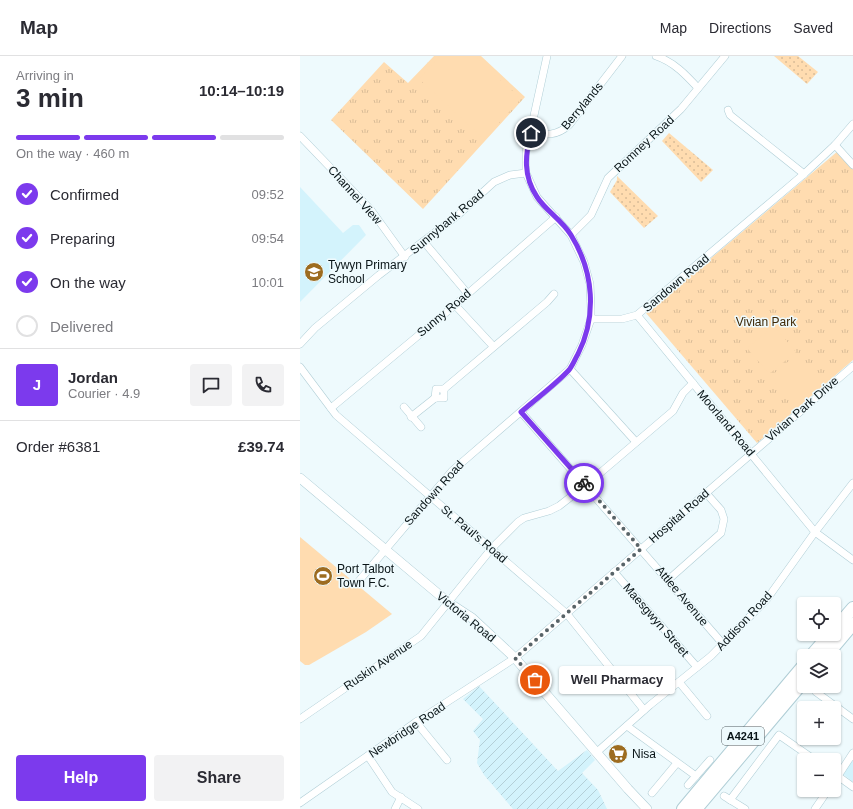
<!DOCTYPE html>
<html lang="en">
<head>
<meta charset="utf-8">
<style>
  :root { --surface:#fff; --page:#f2f2f3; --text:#2b2b33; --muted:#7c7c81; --line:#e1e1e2; --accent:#7c3aed }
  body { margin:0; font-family:Arial,sans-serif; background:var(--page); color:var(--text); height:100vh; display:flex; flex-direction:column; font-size:15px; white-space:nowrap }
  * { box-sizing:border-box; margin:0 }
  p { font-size:13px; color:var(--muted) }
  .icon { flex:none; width:22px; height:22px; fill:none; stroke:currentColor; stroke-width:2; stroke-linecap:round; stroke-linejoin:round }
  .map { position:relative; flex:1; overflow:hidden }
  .sheet { display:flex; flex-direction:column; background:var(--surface); width:300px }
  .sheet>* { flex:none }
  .buttons { position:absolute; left:497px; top:541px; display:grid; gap:8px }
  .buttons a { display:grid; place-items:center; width:44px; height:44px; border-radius:4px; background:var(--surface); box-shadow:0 1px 3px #0004; font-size:20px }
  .pin { position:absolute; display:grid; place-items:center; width:34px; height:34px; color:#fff; margin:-17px; border:2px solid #fff; border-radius:50%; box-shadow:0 1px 4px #0007 }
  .courier { position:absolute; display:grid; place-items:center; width:40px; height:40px; margin:-20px; border:3px solid #7c3aed; border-radius:50%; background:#fff; color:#222; box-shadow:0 1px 5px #0007 }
  .bubble { position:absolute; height:28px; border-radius:4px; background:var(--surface); box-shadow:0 1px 3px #0004; font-size:13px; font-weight:800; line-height:28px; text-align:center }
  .headline em { font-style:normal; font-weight:800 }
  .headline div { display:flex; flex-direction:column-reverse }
  .headline { display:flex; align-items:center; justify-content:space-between; height:68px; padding:0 16px }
  h1 { font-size:26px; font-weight:800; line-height:30px }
  .bar { display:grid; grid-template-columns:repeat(4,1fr); gap:6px 4px; align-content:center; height:48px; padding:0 16px }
  .bar i { height:5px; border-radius:3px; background:var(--line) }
  .bar .on { background:var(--accent) }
  .bar p { grid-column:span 4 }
  .line { display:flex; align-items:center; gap:10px; padding:0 16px; border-top:1px solid var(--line) }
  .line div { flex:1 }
  .round { display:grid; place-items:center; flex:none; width:42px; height:42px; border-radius:4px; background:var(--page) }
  ol { padding:0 16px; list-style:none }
  li { display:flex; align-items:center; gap:12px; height:44px }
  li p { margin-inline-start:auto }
  li .icon { padding:4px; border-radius:50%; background:var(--accent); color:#fff; stroke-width:4 }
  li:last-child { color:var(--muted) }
  li i { width:22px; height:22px; border:2px solid var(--line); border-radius:50% }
  .cta { display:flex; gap:8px; margin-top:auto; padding:8px 16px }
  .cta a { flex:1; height:46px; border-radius:4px; background:var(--accent); color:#fff; font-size:16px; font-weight:800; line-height:46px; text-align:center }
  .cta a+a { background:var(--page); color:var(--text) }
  header { display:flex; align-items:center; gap:24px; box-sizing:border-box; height:56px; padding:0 20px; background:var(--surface); border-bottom:1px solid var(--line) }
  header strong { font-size:19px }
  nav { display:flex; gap:22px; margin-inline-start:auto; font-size:14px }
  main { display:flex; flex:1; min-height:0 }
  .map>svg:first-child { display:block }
</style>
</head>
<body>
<header>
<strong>Map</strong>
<nav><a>Map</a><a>Directions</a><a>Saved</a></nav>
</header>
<main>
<section class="sheet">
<div class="headline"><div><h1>3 min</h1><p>Arriving in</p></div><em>10:14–10:19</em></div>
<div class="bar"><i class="on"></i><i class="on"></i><i class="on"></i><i></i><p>On the way · 460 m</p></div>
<ol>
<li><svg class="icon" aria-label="check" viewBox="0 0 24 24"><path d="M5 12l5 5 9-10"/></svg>Confirmed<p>09:52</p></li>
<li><svg class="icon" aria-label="check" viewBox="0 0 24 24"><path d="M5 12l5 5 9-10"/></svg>Preparing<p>09:54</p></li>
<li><svg class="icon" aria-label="check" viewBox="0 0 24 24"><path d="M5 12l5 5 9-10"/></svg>On the way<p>10:01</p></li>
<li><i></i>Delivered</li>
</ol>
<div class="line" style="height:72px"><b class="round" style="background:var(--accent);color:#fff">J</b><div><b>Jordan</b><p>Courier · 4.9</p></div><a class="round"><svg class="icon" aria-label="chat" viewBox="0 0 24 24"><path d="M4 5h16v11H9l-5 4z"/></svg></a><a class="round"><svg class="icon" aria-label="phone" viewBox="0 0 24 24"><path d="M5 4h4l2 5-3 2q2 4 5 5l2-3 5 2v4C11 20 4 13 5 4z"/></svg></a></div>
<div class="line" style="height:52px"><div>Order #6381</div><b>£39.74</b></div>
<div class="cta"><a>Help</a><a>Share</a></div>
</section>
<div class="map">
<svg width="553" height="753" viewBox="0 0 553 753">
  <defs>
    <pattern id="industrial-furrows" width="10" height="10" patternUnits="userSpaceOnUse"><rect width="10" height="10" fill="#d3f3fc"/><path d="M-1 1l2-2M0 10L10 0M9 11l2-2" fill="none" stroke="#b4cfd7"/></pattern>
    <pattern id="grass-dots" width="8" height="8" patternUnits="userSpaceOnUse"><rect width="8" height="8" fill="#ffdcb0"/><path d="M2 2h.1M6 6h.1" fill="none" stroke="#d9bc97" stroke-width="1.8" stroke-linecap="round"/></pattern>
    <pattern id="park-tufts" width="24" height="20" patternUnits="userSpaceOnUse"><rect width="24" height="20" fill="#ffdcb0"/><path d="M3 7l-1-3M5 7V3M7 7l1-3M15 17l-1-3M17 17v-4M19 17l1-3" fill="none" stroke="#d9bc97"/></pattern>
  </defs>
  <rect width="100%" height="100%" fill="#eefafd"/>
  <!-- built -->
  <g fill="#d3f3fc">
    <polygon points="0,131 43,177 53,169 59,169 66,179 0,246"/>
    <polygon points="553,704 553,726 543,718"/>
  </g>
  <!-- industrial -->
  <polygon fill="url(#industrial-furrows)" points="179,630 258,715 287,694 295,704 282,717 298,734 307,753 213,753 184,719 177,707 180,684 173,675 183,663 163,643"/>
  <!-- grass -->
  <g fill="url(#grass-dots)">
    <polygon points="474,0 498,0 518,16 507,28"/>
    <polygon points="369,77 413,114 401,126 362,85"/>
    <polygon points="317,120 358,160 344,172 310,136 317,124"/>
  </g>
  <!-- park -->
  <g fill="url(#park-tufts)">
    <polygon points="134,0 181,0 225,41 123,153 31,64 84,6 108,27"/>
    <polygon points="538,95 553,112 553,304 457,387 346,257"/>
  </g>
  <!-- pitch -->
  <g fill="#ffdcb0">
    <polygon points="140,0 174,0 221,43 184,83 119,23"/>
    <polygon points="474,270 496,296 469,318 447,292"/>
    <polygon points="497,298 520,325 493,348 470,321"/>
    <polygon points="0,481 92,558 66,576 9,609 5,609 0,605"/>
  </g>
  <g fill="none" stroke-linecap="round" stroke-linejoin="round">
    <defs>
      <g id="minor">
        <path d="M356 0C374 6 386 19 398 32"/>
        <polyline points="428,54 430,59 504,118"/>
        <path d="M231 77C246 79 257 80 269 69L322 0"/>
        <polyline points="0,80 71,154 105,201"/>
        <polyline points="535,89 553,109"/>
        <polyline points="271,179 291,159 308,122 381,53 425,0"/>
        <polyline points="124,186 168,238"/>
        <polyline points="155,249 193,290"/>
        <polyline points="337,259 515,476 553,504"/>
        <polyline points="291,263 322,263 337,259 504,118 535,89 553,68"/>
        <polyline points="0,288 15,272 79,219 158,159 194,126 210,119 226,117"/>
        <polyline points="0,311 36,359 267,558 344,654"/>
        <polyline points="270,313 336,386"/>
        <polyline points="135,342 136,333 144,333 247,246 254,238"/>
        <polyline points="135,342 144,342 144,333"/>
        <polyline points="104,351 121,371"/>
        <polyline points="31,352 155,249 256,161"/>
        <polyline points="221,356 423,588"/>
        <polyline points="111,361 135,342"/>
        <polyline points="314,516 397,611"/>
        <polyline points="368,524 421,477 424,463 421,454 406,437"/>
        <polyline points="58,526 152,415 270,313 282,289 291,263 291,253 290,228 284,206 271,179 237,141 226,117 226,96 247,0"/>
        <polyline points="379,626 407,660"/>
        <polyline points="516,636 553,663"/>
        <polyline points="0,663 121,580 192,492 218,466 224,462 249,455 259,450 286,429 373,355 383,337 393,327"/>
        <polyline points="116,666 147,704"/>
        <polyline points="327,670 396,720"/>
        <polyline points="297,696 350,649 411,600 467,543 515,476 553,427"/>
        <polyline points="68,700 92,736 118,753"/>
        <polyline points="535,718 553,731"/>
        <polyline points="534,726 553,697"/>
        <polyline points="388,729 410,704"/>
        <polyline points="352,737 377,707"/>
        <polyline points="424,740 445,753"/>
        <polyline points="430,744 479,679 515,704"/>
        <polyline points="0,747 116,666 215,602 553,310"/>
        <polyline points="95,753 101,741"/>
        <polyline points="515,753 528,734"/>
      </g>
      <polyline id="tertiary" points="0,422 149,547 172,562 215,602 328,733 347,753"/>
      <g id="primary">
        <polyline points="534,574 553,552"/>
        <polyline points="511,600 530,578"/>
        <polyline points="526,600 553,568"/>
        <polyline points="383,753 504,609"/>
        <polyline points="396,753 504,625"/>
      </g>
    </defs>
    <!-- minor casing -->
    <use href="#minor" stroke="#b0ced6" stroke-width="8"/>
    <!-- tertiary casing -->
    <use href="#tertiary" stroke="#b0ced6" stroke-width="10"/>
    <!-- primary casing -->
    <use href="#primary" stroke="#b0ced6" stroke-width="14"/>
    <!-- minor -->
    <use href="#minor" stroke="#fff" stroke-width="7"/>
    <!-- tertiary -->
    <use href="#tertiary" stroke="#fff" stroke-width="9"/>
    <!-- primary -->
    <use href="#primary" stroke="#fff" stroke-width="12"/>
  </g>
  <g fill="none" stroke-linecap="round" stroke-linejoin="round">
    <!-- done -->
    <polyline stroke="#596468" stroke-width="4" stroke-dasharray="0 7.2" points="235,624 215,602 341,493 284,427"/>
    <!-- route -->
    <path stroke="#7c3aed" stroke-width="5" d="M231 77C225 99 223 120 237 141 246 155 262 164 271 179 294 216 297 260 278 298 275 303 273 309 269 314 255 329 237 342 221 356L284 427"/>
  </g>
  <!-- icons -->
  <defs>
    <symbol id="school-disc" viewBox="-11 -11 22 22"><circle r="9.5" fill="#9d6c20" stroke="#eefafd"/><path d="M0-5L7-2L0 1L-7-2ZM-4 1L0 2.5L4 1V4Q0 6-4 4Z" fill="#fff"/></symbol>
    <symbol id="stadium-disc" viewBox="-11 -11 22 22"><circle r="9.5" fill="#9d6c20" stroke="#eefafd"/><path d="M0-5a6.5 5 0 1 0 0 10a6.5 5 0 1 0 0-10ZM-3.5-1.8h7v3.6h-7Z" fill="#fff"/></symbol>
    <symbol id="supermarket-disc" viewBox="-11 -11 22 22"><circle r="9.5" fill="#9d6c20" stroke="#eefafd"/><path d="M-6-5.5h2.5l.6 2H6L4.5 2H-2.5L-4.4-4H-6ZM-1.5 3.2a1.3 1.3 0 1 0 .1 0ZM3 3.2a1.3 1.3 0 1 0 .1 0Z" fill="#fff"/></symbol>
  </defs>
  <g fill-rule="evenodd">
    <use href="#school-disc" x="3" y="205" width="22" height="22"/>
    <use href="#stadium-disc" x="12" y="509" width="22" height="22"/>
    <use href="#supermarket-disc" x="307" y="687" width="22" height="22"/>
  </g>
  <g text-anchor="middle" stroke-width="3" stroke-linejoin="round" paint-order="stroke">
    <!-- shield labels -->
    <rect fill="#eefafd" stroke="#4e595c" stroke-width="1" x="422" y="671" width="42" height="18" rx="3"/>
    <g font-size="11" font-weight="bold" fill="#091417">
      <text x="443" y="684">A4241</text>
    </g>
    <!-- street labels -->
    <g font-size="12" fill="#091417" stroke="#eefafd">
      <text transform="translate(282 50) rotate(-50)" y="4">Berrylands</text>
      <text transform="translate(344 88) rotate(-43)" y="4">Romney Road</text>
      <text transform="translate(55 139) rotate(48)" y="4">Channel View</text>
      <text transform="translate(147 166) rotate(-40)" y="4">Sunnybank Road</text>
      <text transform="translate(376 227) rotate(-40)" y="4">Sandown Road</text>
      <text transform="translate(144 257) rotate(-40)" y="4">Sunny Road</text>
      <text transform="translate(502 353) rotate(-41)" y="4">Vivian Park Drive</text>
      <text transform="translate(426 367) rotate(50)" y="4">Moorland Road</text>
      <text transform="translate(134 437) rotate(-48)" y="4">Sandown Road</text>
      <text transform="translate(379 460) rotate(-41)" y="4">Hospital Road</text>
      <text transform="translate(174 478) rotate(40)" y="4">St. Paul's Road</text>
      <text transform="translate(382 540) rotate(50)" y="4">Attlee Avenue</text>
      <text transform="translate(166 561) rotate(39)" y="4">Victoria Road</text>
      <text transform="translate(356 564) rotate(49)" y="4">Maesgwyn Street</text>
      <text transform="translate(444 565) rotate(-47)" y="4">Addison Road</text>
      <text transform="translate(78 609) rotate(-34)" y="4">Ruskin Avenue</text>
      <text transform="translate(107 674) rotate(-34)" y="4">Newbridge Road</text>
    </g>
    <!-- poi labels -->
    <g font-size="12" fill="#091417" stroke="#eefafd" text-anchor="start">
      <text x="28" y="213">Tywyn Primary<tspan x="28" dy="14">School</tspan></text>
      <text x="37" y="517">Port Talbot<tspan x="37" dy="14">Town F.C.</tspan></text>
      <text x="332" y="702">Nisa</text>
    </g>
    <!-- park labels -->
    <g font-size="12" fill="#3e2806" stroke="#eefafd">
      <text x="466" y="270">Vivian Park</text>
    </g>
  </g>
</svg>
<div class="buttons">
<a><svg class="icon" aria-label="locate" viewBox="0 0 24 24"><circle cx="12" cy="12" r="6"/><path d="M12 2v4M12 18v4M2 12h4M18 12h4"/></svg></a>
<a><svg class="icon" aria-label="layers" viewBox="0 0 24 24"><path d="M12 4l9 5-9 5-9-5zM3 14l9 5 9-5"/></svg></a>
<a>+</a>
<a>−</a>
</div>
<div class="pin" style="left:235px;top:624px;background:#ea580c"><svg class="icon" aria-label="bag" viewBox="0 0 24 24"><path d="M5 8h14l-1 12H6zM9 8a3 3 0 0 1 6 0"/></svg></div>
<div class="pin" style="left:231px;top:77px;background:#1f2937"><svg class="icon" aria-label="home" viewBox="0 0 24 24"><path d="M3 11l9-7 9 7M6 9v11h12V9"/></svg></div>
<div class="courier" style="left:284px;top:427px"><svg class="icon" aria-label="bike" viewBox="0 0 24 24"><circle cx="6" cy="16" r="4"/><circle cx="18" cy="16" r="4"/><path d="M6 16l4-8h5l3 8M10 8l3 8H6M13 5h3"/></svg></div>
<div class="bubble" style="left:259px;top:610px;width:116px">Well Pharmacy</div>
</div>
</main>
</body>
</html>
